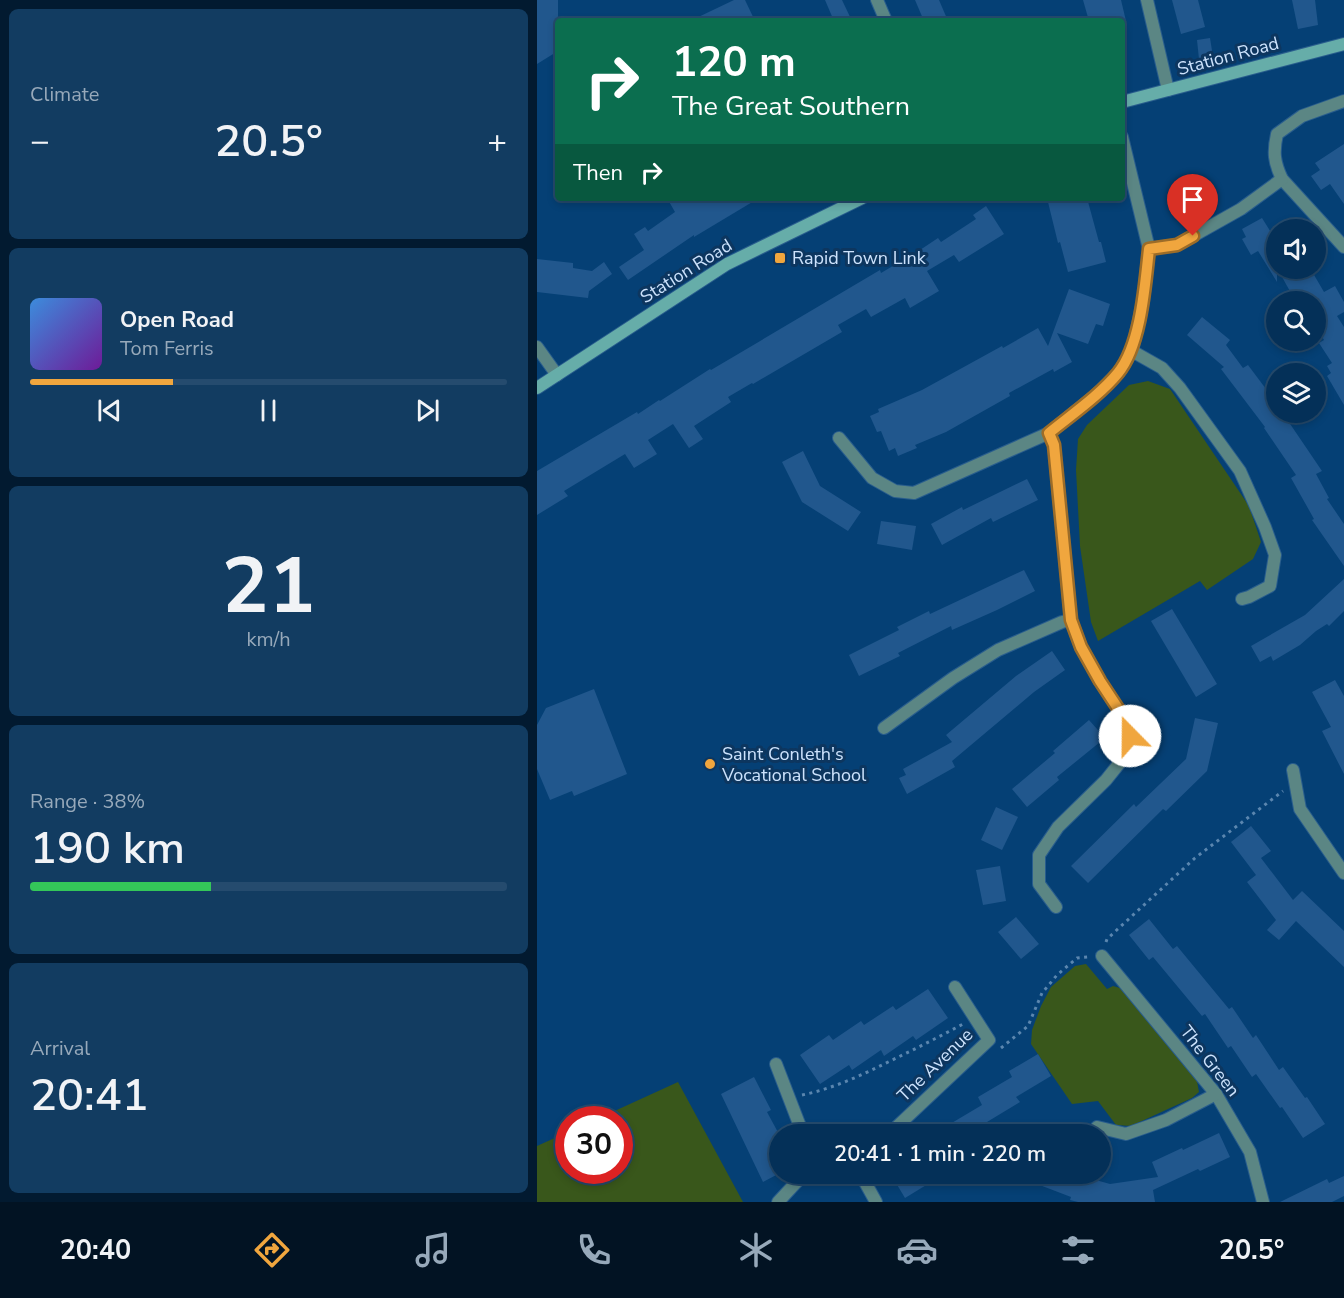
<!DOCTYPE html>
<html lang="en">
<head>
<meta charset="utf-8">
<style>
  :root { --surface:#043058; --page:#123c61; --text:#f1f3f6; --muted:#97a9ba; --line:#254b6e; --accent:#f0a63e }
  body { margin:0; font-family:"Nunito Sans",sans-serif; background:var(--page); color:var(--text); height:100vh; display:flex; flex-direction:column; font-size:22px; white-space:nowrap }
  * { box-sizing:border-box; margin:0 }
  p { font-size:20px; color:var(--muted) }
  .icon { flex:none; width:33px; height:33px; fill:none; stroke:currentColor; stroke-width:2; stroke-linecap:round; stroke-linejoin:round }
  .map { position:relative; flex:1; overflow:hidden }
  .details { display:flex; flex-direction:column; gap:9px; padding:9px; background:#021a30; width:537px }
  .details>* { flex:none }
  .guide { position:absolute; left:18px; top:18px; width:570px; height:183px; border-radius:6px; box-shadow:0 3px 9px #0003,0 0 0 2px var(--line); background:#0b6e4f; color:#fff; overflow:hidden }
  .controls { position:absolute; left:729px; top:219px; display:grid; gap:12px }
  .controls a { display:grid; place-items:center; width:60px; height:60px; border-radius:50%; background:var(--surface); box-shadow:0 3px 9px #0003,0 0 0 2px var(--line); font-size:30px }
  .speed { position:absolute; left:18px; top:1106px; display:flex; gap:12px; font-size:30px; font-weight:700; text-align:center }
  .speed>* { display:grid; place-content:center; width:78px; height:78px; border-radius:50%; background:var(--surface); box-shadow:0 3px 9px #0003,0 0 0 2px var(--line); line-height:1 }
  .speed .limit { border:9px solid #d22; background:#fff; color:#111 }
  .pin { position:absolute; display:grid; place-items:center; width:51px; height:51px; color:#fff; margin:-62px -26px; border-radius:50% 50% 50% 0; rotate:-45deg; box-shadow:0 0 6px #0007 }
  .pin .icon { rotate:45deg }
  .me { position:absolute; width:66px; margin:-33px; rotate:338deg; stroke-linejoin:round; filter:drop-shadow(0 0 4px #0008) }
  .turn { display:flex; align-items:center; gap:21px; height:126px; padding:0 18px; font-size:27px }
  .turn .icon { width:78px; height:78px; stroke-width:2.5 }
  .turn b { display:block; font-size:42px; line-height:51px }
  .then { display:flex; align-items:center; height:57px; padding:0 18px; background:#0003; gap:12px; font-size:22px }
  .big { font-size:45px; font-weight:600; line-height:1.1 }
  .details .widget { flex:1; display:flex; flex-direction:column; justify-content:center; gap:9px; min-width:0; padding:0 21px; border-radius:9px; background:var(--page) }
  .details .dial { align-items:center; gap:0 }
  .dial b { font-size:78px; line-height:1 }
  .song { display:flex; align-items:center; gap:18px }
  .cover { width:72px; height:72px; border-radius:9px; background:linear-gradient(135deg,hsl(210 70% 55%),hsl(280 70% 35%)) }
  .played { height:6px; border-radius:3px; background:linear-gradient(90deg,var(--accent) 30%,var(--line) 30%) }
  .keys { display:flex; justify-content:space-around; direction:ltr }
  .heat { display:flex; justify-content:space-between; align-items:center; font-size:33px; direction:ltr }
  .charge { height:9px; border-radius:4px; background:linear-gradient(90deg,#34c759 38%,var(--line) 0) }
  .trip { position:absolute; left:232px; top:1124px; width:342px; height:60px; border-radius:30px; background:var(--surface); box-shadow:0 3px 9px #0003,0 0 0 2px var(--line); font-weight:600; line-height:60px; text-align:center }
  .menu { display:flex; height:96px; justify-content:space-around; align-items:center; background:#021323; color:var(--muted) }
  .menu .icon { width:42px; height:42px }
  .menu .current { color:var(--accent) }
  .menu b { font-size:27px; color:var(--text) }
  main { display:flex; flex:1; min-height:0 }
  .map>svg:first-child { display:block }
</style>
</head>
<body>
<main>
<section class="details">
<div class="widget"><p>Climate</p>
<div class="heat"><a>−</a><b class="big">20.5°</b><a>+</a></div>
</div>
<div class="widget">
<div class="song"><i class="cover"></i><div><b>Open Road</b><p>Tom Ferris</p></div></div>
<div class="played"></div>
<div class="keys"><svg class="icon" aria-label="previous" viewBox="0 0 24 24"><path d="M18 5L8 12l10 7zM5 5v14"/></svg><svg class="icon" aria-label="pause" viewBox="0 0 24 24"><path d="M8 5v14M16 5v14"/></svg><svg class="icon" aria-label="next" viewBox="0 0 24 24"><path d="M6 5l10 7-10 7zM19 5v14"/></svg></div>
</div>
<div class="widget dial"><b>21</b><p>km/h</p></div>
<div class="widget"><p>Range · 38%</p><b class="big">190 km</b><div class="charge"></div></div>
<div class="widget"><p>Arrival</p><b class="big">20:41</b></div>
</section>
<div class="map">
<svg width="807" height="1202" viewBox="0 0 807 1202">
  <rect width="100%" height="100%" fill="#054075"/>
  <g fill="#39571b">
    <polygon points="611,381 633,389 712,506 724,542 716,559 670,590 663,581 561,641 554,622 543,546 539,470 541,439 550,425 592,385"/>
    <polygon points="549,964 570,989 576,986 583,988 660,1081 662,1092 655,1098 594,1126 579,1125 561,1101 535,1104 494,1044 495,1030 504,1006 514,987 538,966"/>
    <polygon points="141,1082 206,1202 0,1202 0,1146 31,1132 32,1170 82,1170 82,1119 60,1119"/>
  </g>
  <g fill="#21578d">
    <polygon points="0,0 21,0 21,51 0,64"/>
    <polygon points="197,0 208,0 218,21 153,21"/>
    <polygon points="288,0 305,0 315,21 297,21"/>
    <polygon points="378,0 402,0 411,21 387,21"/>
    <polygon points="546,0 584,0 589,21 552,21"/>
    <polygon points="635,0 661,0 668,27 644,34"/>
    <polygon points="755,0 778,0 781,25 761,29"/>
    <polygon points="673,38 676,57 662,59 660,40"/>
    <polygon points="807,144 807,204 793,184 784,190 774,176 783,170 778,163"/>
    <polygon points="130,198 222,198 157,237 157,235 91,280 82,267 107,250 97,234 108,227 111,231 138,212"/>
    <polygon points="510,198 550,198 562,242 564,242 569,262 531,272 523,242 521,243"/>
    <polygon points="449,206 467,234 422,262 417,255 390,271 402,291 373,308 368,298 334,317 329,309 301,325 305,332 216,384 215,383 191,397 194,402 157,426 166,439 152,448 136,424 111,440 120,454 97,468 88,454 27,491 31,496 0,515 0,471 100,412 101,414 122,400 123,401 173,369 174,370 343,270 344,273 386,248 401,238 404,242 439,219 436,215"/>
    <polygon points="725,218 740,242 740,282 721,251 714,255 705,239 709,237 705,229"/>
    <polygon points="0,259 36,263 36,268 55,271 67,262 75,274 52,291 51,298 0,292"/>
    <polygon points="740,268 773,268 787,292 798,286 807,302 807,312 800,316 807,327 807,405 790,376 794,373 790,366 795,363 782,343 787,340 783,333 790,329 778,310 778,302 759,302"/>
    <polygon points="532,289 573,304 566,326 559,324 551,344 520,333 535,362 517,372 516,369 472,393 473,396 409,432 378,445 380,448 361,456 358,448 352,451 344,431 340,432 333,416 342,412 341,409 385,390 465,346 466,348 501,328 511,346"/>
    <polygon points="665,317 693,340 689,345 706,368 711,365 732,393 740,405 740,412 745,412 785,471 779,474 792,498 790,499 807,524 807,566 775,520 777,519 754,478 759,475 727,428 728,427 684,369 687,367 650,335"/>
    <polygon points="266,451 283,486 324,512 311,531 265,502 245,462"/>
    <polygon points="490,479 501,500 456,522 454,518 405,545 394,524 425,507 426,510"/>
    <polygon points="344,521 379,526 375,550 340,544"/>
    <polygon points="487,570 498,591 460,610 415,630 414,626 361,653 363,656 322,676 312,655 362,630 360,627 392,611 393,614"/>
    <polygon points="807,579 807,611 792,626 790,624 779,631 763,645 736,661 734,656 723,662 714,646 768,615"/>
    <polygon points="635,609 680,684 659,697 614,621"/>
    <polygon points="515,651 528,670 497,692 415,761 418,767 370,794 362,778 369,775 366,769 415,742 409,735 479,676"/>
    <polygon points="798,680 807,696 807,774 785,731 794,727 775,692"/>
    <polygon points="57,689 90,774 37,796 35,791 13,800 0,769 0,725 9,708"/>
    <polygon points="658,718 681,723 670,771 629,811 626,809 551,883 534,866 597,804 599,807 649,759"/>
    <polygon points="552,720 568,738 520,777 522,780 490,807 475,789 518,753 516,751"/>
    <polygon points="459,807 481,817 465,850 444,840"/>
    <polygon points="714,826 734,851 724,858 756,900 765,891 807,931 807,967 759,921 742,940 730,930 739,920 710,882 719,875 694,842"/>
    <polygon points="463,866 469,901 446,905 439,870"/>
    <polygon points="479,917 502,944 484,959 461,932"/>
    <polygon points="612,919 636,949 640,946 692,1009 695,1007 716,1038 719,1035 742,1070 746,1067 768,1098 770,1097 788,1124 766,1138 745,1107 743,1108 719,1074 715,1077 694,1046 691,1048 668,1014 665,1016 616,957 612,960 592,935"/>
    <polygon points="391,989 411,1018 379,1040 376,1036 347,1056 344,1050 315,1070 312,1065 283,1084 263,1055 292,1035 296,1040 324,1021 327,1025 356,1006 359,1010"/>
    <polygon points="501,1054 514,1076 479,1097 483,1102 450,1122 457,1134 419,1134 413,1124 445,1105 441,1097 475,1077 472,1071"/>
    <polygon points="217,1077 234,1110 230,1112 243,1136 243,1173 226,1182 184,1094"/>
    <polygon points="682,1133 693,1157 663,1171 661,1169 616,1190 618,1202 541,1202 533,1200 534,1197 474,1174 534,1173 573,1184 621,1177 615,1162 645,1148 646,1150"/>
    <polygon points="353,1173 409,1173 368,1198"/>
    <polygon points="807,1176 807,1196 795,1202 743,1202 790,1179 792,1183"/>
  </g>
  <g fill="none" stroke-linecap="round" stroke-linejoin="round">
    <g stroke="#295d8d" stroke-width="14">
      <g id="street">
        <polyline points="340,0 349,21"/>
        <polyline points="610,0 631,90"/>
        <path d="M807,101L765,116L740,134C736,152 737,162 745,179L807,247"/>
        <polyline points="612,249 640,245 704,209 745,179"/>
        <polyline points="0,347 20,375"/>
        <polyline points="595,351 625,368 643,388 703,471 728,527 738,555 733,586 712,597 705,599"/>
        <polyline points="512,433 517,445 534,620 544,647 563,681 586,716 593,736 589,755 569,780 521,827 502,855 502,884 519,907"/>
        <polyline points="302,438 335,478 358,491 377,493 512,433 559,395 582,372 595,351 606,302 612,249 585,137"/>
        <polyline points="347,728 416,678 461,650 525,622 534,620"/>
        <polyline points="756,770 763,809 807,873"/>
        <polyline points="565,956 679,1094 713,1152 726,1202"/>
        <polyline points="239,1064 266,1134"/>
        <polyline points="560,1127 589,1134 629,1120 679,1094"/>
        <polyline points="352,1134 452,1040 418,987"/>
        <polyline points="323,1173 339,1202"/>
        <polyline points="241,1202 268,1173"/>
      </g>
    </g>
    <g stroke="#295d8d" stroke-width="14">
      <g id="secondary">
        <polyline points="585,102 807,44"/>
        <polyline points="0,388 190,264 325,198"/>
      </g>
    </g>
    <g stroke="#5b86af" stroke-width="3" stroke-dasharray="3 4.5" stroke-linecap="butt">
      <polyline points="569,942 570,939 658,858 746,791"/>
      <polyline points="464,1048 491,1026 505,993 520,975 540,958 551,957"/>
      <path d="M265,1095C294,1089 321,1077 347,1064C374,1051 400,1038 426,1024"/>
    </g>
    <use href="#street" stroke="#5b8684" stroke-width="12"/>
    <use href="#secondary" stroke="#66ada9" stroke-width="12"/>
  </g>
  <g fill="none" stroke-linecap="round" stroke-linejoin="round">
    <g stroke="#9c6c28" stroke-width="15">
      <path id="route" d="M593,736L586,716L563,681L544,647L534,620L517,445L512,433C534,415 563,395 581,373C604,345 608,285 612,249L640,245L656,236"/>
    </g>
    <use href="#route" stroke="#f0a63e" stroke-width="10"/>
  </g>
  <g fill="#f0a63e" stroke="#0d365f" stroke-width="2">
    <rect x="237" y="252" width="12" height="12" rx="3"/>
    <circle cx="173" cy="764" r="6"/>
  </g>
  <g text-anchor="middle" dominant-baseline="central" stroke-width="6" stroke-linejoin="round" paint-order="stroke">
    <g font-size="18" fill="#cde3fd" stroke="#0d365f">
      <text transform="translate(691 56) rotate(-15)">Station Road</text>
      <text transform="translate(149 271) rotate(-32)">Station Road</text>
      <text transform="translate(673 1061) rotate(52)">The Green</text>
      <text transform="translate(398 1065) rotate(-44)">The Avenue</text>
    </g>
    <g font-size="18" fill="#cde3fd" stroke="#0d365f" text-anchor="start">
      <text x="255" y="258">Rapid Town Link</text>
      <text x="185" y="754">Saint Conleth's<tspan x="185" dy="21">Vocational School</tspan></text>
    </g>
  </g>
</svg>
<div class="controls">
<a><svg class="icon" aria-label="sound" viewBox="0 0 24 24"><path d="M4 9h4l5-4v14l-5-4H4zM17 9q2 3 0 6"/></svg></a>
<a><svg class="icon" aria-label="search" viewBox="0 0 24 24"><circle cx="10" cy="10" r="6"/><path d="M15 15l6 6"/></svg></a>
<a><svg class="icon" aria-label="layers" viewBox="0 0 24 24"><path d="M12 4l9 5-9 5-9-5zM3 14l9 5 9-5"/></svg></a>
</div>
<div class="speed"><div class="limit">30</div></div>
<div class="pin" style="left:656px;top:236px;background:#d93025"><svg class="icon" aria-label="arrive" viewBox="0 0 24 24"><path d="M6 21V4h12l-3 4 3 4H6"/></svg></div>
<svg class="me" style="left:593px;top:736px" viewBox="-20 -20 40 40"><circle r="19" fill="#fff"/><path d="M0-13L10 11 0 6-10 11z" fill="#f0a63e"/></svg>
<div class="trip">20:41 · 1 min · 220 m</div>
<div class="guide">
<div class="turn"><svg class="icon" aria-label="right" viewBox="0 0 24 24"><path d="M7 20v-9h11M14 6l5 5-5 5"/></svg><div><b>120 m</b>The Great Southern</div></div>
<div class="then">Then<svg class="icon" aria-label="right" viewBox="0 0 24 24"><path d="M7 20v-9h11M14 6l5 5-5 5"/></svg></div>
</div>
</div>
</main>
<nav class="menu">
<b>20:40</b>
<svg class="icon current" aria-label="directions" viewBox="0 0 24 24"><path d="M12 3l9 9-9 9-9-9zM9 14v-3h6M13 9l2 2-2 2"/></svg>
<svg class="icon" aria-label="music" viewBox="0 0 24 24"><path d="M9 18V5l10-2v13"/><circle cx="6" cy="18" r="3"/><circle cx="16" cy="16" r="3"/></svg>
<svg class="icon" aria-label="phone" viewBox="0 0 24 24"><path d="M5 4h4l2 5-3 2q2 4 5 5l2-3 5 2v4C11 20 4 13 5 4z"/></svg>
<svg class="icon" aria-label="climate" viewBox="0 0 24 24"><path d="M12 3v18M4 7l16 10M4 17L20 7"/></svg>
<svg class="icon" aria-label="car" viewBox="0 0 24 24"><path d="M5 17H2v-5l4-1 3-4h7l3 4 3 1v5h-3M9 17h6M6 11h13"/><circle cx="7" cy="17" r="2"/><circle cx="17" cy="17" r="2"/></svg>
<svg class="icon" aria-label="filters" viewBox="0 0 24 24"><path d="M4 7h16M4 17h16"/><circle cx="9" cy="7" r="2"/><circle cx="15" cy="17" r="2"/></svg>
<b>20.5°</b>
</nav>
</body>
</html>
